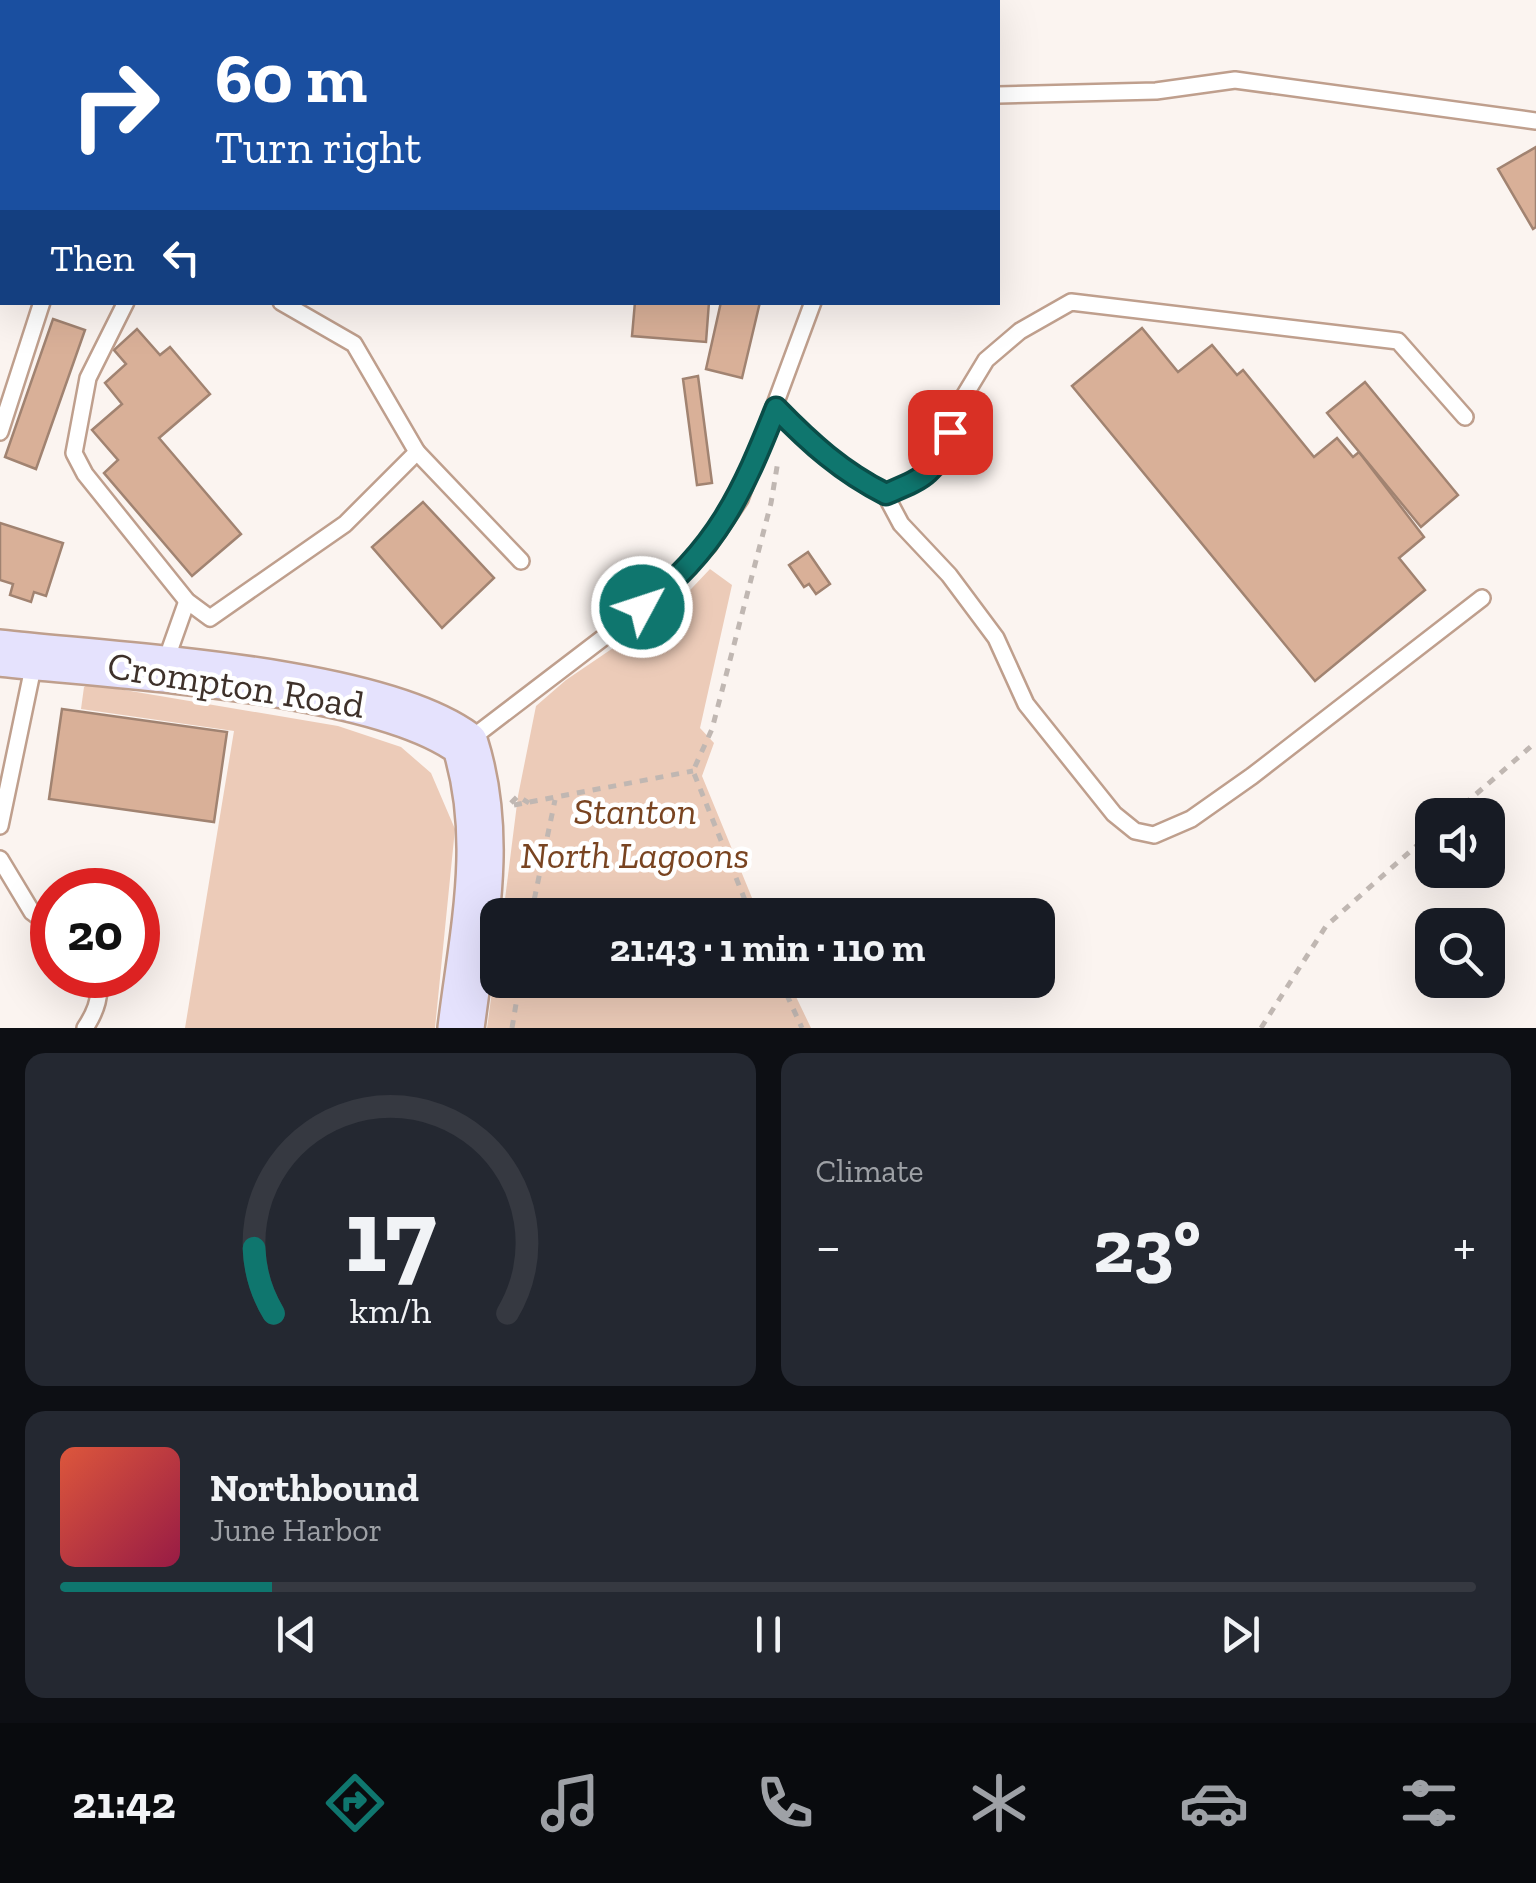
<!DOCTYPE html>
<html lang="en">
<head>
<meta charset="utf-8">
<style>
  :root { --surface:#171b24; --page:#242831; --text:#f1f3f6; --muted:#9ea1a6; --line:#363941; --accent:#0f766e }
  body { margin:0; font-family:"Zilla Slab",serif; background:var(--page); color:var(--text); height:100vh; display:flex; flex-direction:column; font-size:38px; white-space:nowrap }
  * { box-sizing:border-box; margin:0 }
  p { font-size:32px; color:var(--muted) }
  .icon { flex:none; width:55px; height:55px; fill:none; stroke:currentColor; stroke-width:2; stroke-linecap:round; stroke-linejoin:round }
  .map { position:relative; height:1028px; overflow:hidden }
  .details { display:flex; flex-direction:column; gap:25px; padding:25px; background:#0d0f14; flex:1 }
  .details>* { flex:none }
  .top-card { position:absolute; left:0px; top:0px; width:1000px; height:305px; box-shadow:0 10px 40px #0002; background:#1a4fa0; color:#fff; overflow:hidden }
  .tools { position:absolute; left:1415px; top:798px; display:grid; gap:20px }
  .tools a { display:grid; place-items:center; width:90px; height:90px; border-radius:20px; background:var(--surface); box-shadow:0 10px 40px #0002; font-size:50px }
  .speed { position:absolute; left:30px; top:868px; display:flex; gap:20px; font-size:50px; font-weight:700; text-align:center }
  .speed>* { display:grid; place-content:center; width:130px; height:130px; border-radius:50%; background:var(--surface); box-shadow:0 10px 40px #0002; line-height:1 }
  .speed .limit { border:15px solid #d22; background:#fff; color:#111 }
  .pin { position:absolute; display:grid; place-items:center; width:85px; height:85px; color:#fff; margin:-42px; border-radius:20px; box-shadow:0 5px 15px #0006 }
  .me { position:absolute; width:110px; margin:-55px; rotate:50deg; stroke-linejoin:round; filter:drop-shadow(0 0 8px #0008) }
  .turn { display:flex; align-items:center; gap:35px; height:210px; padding:0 50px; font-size:45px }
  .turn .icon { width:130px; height:130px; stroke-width:2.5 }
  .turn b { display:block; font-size:70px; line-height:85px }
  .then { display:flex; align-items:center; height:95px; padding:0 50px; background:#0003; gap:20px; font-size:38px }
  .big { font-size:75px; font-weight:700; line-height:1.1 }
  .details .card { flex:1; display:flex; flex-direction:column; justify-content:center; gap:15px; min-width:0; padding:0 35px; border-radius:20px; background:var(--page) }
  .details .dial { align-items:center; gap:0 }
  .dial svg { height:260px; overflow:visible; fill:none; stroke:var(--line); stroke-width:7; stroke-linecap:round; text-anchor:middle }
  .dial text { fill:var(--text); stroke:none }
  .song { display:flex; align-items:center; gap:30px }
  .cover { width:120px; height:120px; border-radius:15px; background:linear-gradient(135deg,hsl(10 70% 55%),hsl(340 70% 35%)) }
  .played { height:10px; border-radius:5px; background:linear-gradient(90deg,var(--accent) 15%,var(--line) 15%) }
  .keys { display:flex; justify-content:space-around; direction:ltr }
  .heat { display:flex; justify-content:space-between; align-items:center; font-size:55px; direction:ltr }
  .details .tiles { flex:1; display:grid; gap:25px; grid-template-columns:1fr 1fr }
  .card:last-child { grid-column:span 2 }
  .trip { position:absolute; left:480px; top:898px; width:575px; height:100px; border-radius:20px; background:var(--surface); box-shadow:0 10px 40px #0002; font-weight:700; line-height:100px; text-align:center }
  .tabs { display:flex; height:160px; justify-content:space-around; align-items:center; background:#090b0e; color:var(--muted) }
  .tabs .icon { width:70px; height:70px }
  .tabs .on { color:var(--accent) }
  .tabs b { font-size:45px; color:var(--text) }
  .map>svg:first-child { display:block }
</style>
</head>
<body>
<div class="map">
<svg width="1536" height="1028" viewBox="0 0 1536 1028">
  <rect width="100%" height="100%" fill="#fbf4f0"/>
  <g fill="#eccbb8">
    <polygon points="710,569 732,585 700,728 714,743 702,776 759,915 503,915 518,796 536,706 566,680 675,606"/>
    <polygon points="89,684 338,726 401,747 431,773 455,829 435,1028 185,1028 234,731 81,709 84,687"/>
    <polygon points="497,955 498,980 788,980 811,1028 487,1028"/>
  </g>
  <g fill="#d9b098" stroke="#a18371" stroke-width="2.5">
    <polygon points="456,0 658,0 659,2 456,2"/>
    <polygon points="1536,147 1536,227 1533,229 1498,169"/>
    <polygon points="635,302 709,302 706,342 632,336"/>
    <polygon points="721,302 760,302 742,378 706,369"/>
    <polygon points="53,319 85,330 36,469 5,457"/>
    <polygon points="1142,328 1178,372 1212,345 1237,375 1243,370 1314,457 1337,438 1353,457 1359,452 1424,537 1399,558 1425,590 1315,681 1072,386"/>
    <polygon points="137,329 160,355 170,347 210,394 159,438 241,534 192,576 104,473 118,460 92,430 122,404 105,383 126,364 114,350"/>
    <polygon points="698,376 712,483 697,485 683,379"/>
    <polygon points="1365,382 1458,495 1421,527 1327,413"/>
    <polygon points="423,502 494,578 442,628 372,547"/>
    <polygon points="0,523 63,543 46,596 34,592 31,602 10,595 13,584 0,580"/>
    <polygon points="808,552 830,584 816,594 809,584 804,587 789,565"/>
    <polygon points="62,709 227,732 214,822 49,799"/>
  </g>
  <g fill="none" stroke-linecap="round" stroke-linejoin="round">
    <g stroke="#bf9f8d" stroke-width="20">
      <g id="lane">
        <polyline points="279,0 279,2"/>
        <polyline points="857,2 858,0"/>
        <polyline points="944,2 946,0"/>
        <polyline points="998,95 1156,91 1235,80 1536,121"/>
        <polyline points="126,302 88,378 74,453 85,474 187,601 210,618 345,524 417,452 354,344 281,302"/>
        <path d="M776,408C810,443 842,472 885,494L922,479L937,467L963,398L986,360L1020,331L1071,302L1398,341L1465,417"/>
        <polyline points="0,432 42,302"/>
        <polyline points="417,452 521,561"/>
        <polyline points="885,494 901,524 949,575 996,638 1026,704 1114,814 1135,831 1154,835 1191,819 1252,776 1482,598"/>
        <polyline points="165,663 187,601"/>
        <polyline points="468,741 667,589 709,545 740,499 813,302"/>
        <polyline points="0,826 35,658"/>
        <polyline points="0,859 32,912 52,927"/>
        <path d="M85,1028C95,1013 104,992 95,975"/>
      </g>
    </g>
    <g stroke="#bf9f8d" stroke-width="50">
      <path id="secondary" d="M0,653C115,666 376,678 465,744C495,839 473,931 461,1028"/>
    </g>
    <g stroke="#c0b7b2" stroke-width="5" stroke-dasharray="8 8" stroke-linecap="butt">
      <polyline points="511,803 518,796 529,803"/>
      <polyline points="514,805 693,771"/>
      <polyline points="1452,815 1536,742"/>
      <polyline points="531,915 555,800"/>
      <polyline points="751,915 693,771 712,729 771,503 778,461"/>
      <polyline points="780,980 802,1028"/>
      <polyline points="512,1028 520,980"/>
      <polyline points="1261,1028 1326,926 1432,832"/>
    </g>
    <use href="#lane" stroke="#fff" stroke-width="15"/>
    <use href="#secondary" stroke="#e5e2fd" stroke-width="45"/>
  </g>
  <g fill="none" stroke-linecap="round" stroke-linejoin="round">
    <g stroke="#0a4d48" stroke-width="25">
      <path id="route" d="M642,607C716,551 743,492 776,408C810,443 842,472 886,494C926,477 934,475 950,432"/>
    </g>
    <use href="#route" stroke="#0f766e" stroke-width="18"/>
  </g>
  <g text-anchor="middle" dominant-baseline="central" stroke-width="9" stroke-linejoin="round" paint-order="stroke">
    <g font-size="38" fill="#3e312a" stroke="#fff">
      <text transform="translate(236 685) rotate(9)">Crompton Road</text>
    </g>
    <g font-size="38" font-style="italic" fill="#794421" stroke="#fff">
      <text x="635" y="811">Stanton<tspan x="635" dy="44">North Lagoons</tspan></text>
    </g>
  </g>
</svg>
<div class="tools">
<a><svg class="icon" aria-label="sound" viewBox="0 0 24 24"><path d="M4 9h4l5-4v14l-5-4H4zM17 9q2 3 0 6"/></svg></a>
<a><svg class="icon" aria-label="search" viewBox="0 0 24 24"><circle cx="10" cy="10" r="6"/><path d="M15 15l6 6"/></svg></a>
</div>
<div class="speed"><div class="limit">20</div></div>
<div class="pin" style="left:950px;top:432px;background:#d93025"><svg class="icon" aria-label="arrive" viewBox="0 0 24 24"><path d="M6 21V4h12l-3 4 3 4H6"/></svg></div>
<svg class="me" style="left:642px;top:607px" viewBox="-20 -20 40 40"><circle r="17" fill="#0f766e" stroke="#fff" stroke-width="3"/><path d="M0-11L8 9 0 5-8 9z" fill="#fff"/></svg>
<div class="trip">21:43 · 1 min · 110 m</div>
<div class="top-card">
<div class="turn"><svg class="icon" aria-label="right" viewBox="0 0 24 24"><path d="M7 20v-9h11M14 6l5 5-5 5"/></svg><div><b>60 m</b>Turn right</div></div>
<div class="then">Then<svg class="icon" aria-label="left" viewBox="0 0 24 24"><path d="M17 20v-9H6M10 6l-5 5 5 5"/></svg></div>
</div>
</div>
<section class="details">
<div class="tiles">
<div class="card dial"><svg viewBox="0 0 100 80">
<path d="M14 69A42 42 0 1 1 86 69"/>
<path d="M14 69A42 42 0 0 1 8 49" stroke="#0f766e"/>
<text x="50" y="56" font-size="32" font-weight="700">17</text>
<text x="50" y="72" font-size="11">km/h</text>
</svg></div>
<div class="card"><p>Climate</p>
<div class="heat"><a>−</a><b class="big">23°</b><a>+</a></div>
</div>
<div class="card">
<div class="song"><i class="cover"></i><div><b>Northbound</b><p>June Harbor</p></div></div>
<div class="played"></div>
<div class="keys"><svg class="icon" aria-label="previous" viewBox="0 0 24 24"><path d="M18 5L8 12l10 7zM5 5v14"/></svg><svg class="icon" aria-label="pause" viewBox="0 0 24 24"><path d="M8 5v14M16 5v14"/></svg><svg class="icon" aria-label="next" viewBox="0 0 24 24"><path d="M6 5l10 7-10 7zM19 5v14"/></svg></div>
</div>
</div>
</section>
<nav class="tabs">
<b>21:42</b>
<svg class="icon on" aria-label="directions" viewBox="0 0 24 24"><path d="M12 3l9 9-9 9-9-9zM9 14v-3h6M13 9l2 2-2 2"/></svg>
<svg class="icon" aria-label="music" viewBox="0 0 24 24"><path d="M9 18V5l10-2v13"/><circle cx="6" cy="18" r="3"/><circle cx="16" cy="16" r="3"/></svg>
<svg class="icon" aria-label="phone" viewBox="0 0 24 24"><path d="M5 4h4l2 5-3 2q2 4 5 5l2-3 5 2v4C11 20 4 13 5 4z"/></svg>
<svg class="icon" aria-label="climate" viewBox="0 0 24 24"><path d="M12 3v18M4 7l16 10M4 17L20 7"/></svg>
<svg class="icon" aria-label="car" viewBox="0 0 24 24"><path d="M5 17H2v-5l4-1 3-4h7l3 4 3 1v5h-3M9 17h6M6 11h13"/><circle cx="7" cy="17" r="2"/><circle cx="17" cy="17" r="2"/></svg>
<svg class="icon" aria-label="filters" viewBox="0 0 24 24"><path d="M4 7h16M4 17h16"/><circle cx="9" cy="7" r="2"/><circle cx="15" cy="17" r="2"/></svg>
</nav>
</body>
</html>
